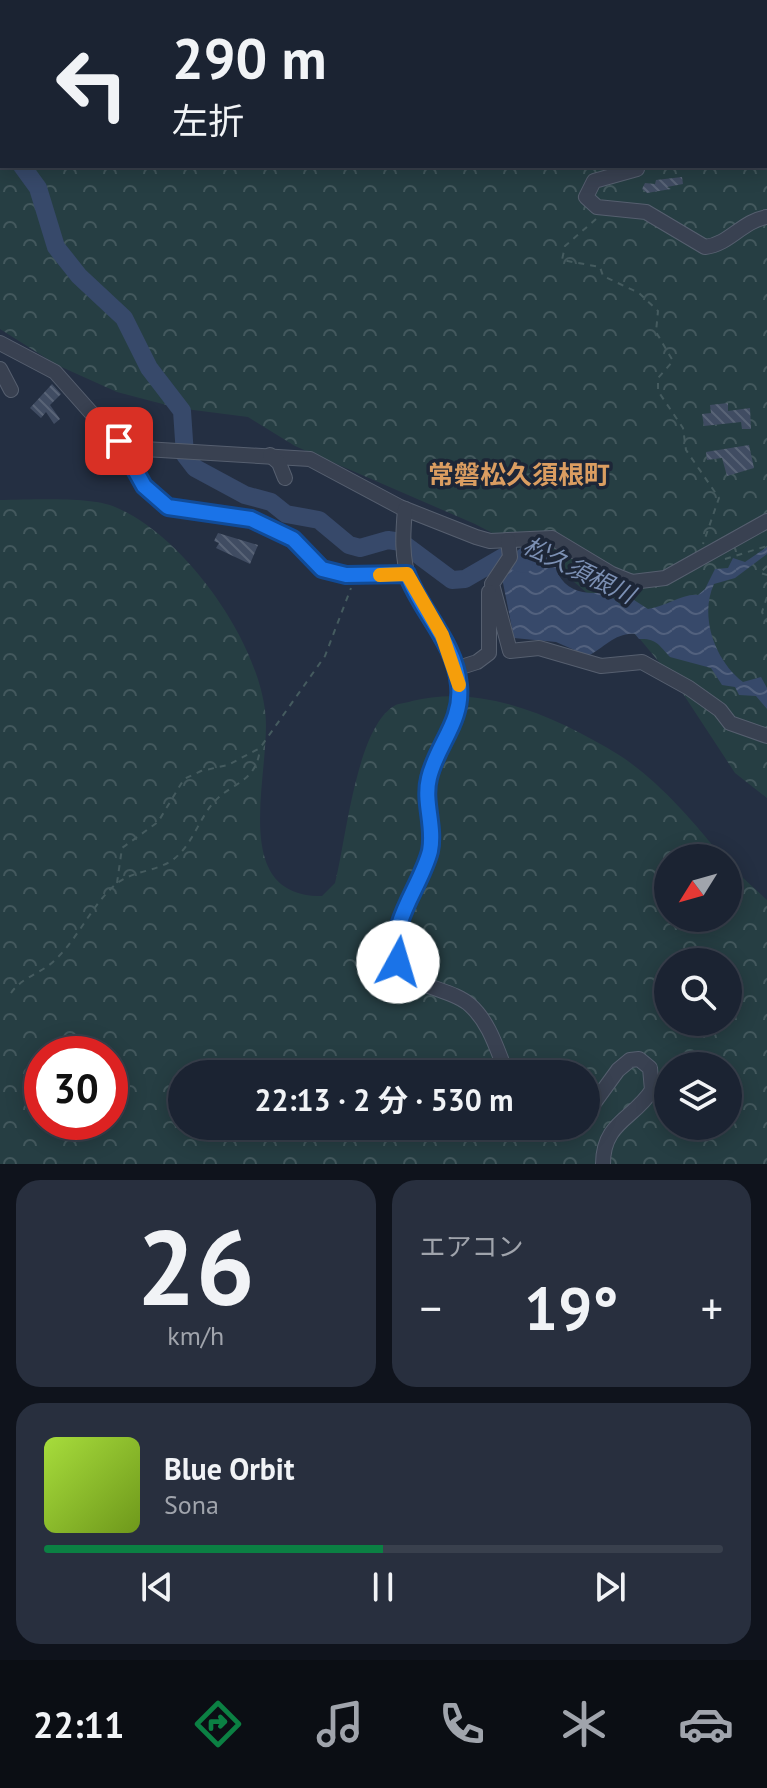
<!DOCTYPE html>
<html lang="ja">
<head>
<meta charset="utf-8">
<style>
  :root { --surface:#1b2332; --page:#282f3e; --text:#f1f3f6; --muted:#a0a4ac; --line:#39404d; --accent:#0b8043 }
  body { margin:0; font-family:"PT Sans","Noto Sans JP",sans-serif; background:var(--page); color:var(--text); height:100vh; display:flex; flex-direction:column; font-size:30px; white-space:nowrap }
  * { box-sizing:border-box; margin:0 }
  p { font-size:26px; color:var(--muted) }
  .icon { flex:none; width:44px; height:44px; fill:none; stroke:currentColor; stroke-width:2; stroke-linecap:round; stroke-linejoin:round }
  .map { position:relative; height:1164px; overflow:hidden }
  .details { display:flex; flex-direction:column; gap:16px; padding:16px; background:#0f131c; flex:1 }
  .details>* { flex:none }
  .banner { position:absolute; left:0px; top:0px; width:768px; height:168px; box-shadow:0 4px 20px #0003,0 0 0 2px var(--line); background:#1b2332; color:var(--text); overflow:hidden }
  .needle { width:52px; rotate:233deg }
  .buttons { position:absolute; left:654px; top:844px; display:grid; gap:16px }
  .buttons a { display:grid; place-items:center; width:88px; height:88px; border-radius:50%; background:var(--surface); box-shadow:0 4px 20px #0003,0 0 0 2px var(--line); font-size:40px }
  .speed { position:absolute; left:24px; top:1036px; display:flex; gap:16px; font-size:40px; font-weight:700; text-align:center }
  .speed>* { display:grid; place-content:center; width:104px; height:104px; border-radius:50%; background:var(--surface); box-shadow:0 4px 20px #0003,0 0 0 2px var(--line); line-height:1 }
  .speed .limit { border:12px solid #d22; background:#fff; color:#111 }
  .pin { position:absolute; display:grid; place-items:center; width:68px; height:68px; color:#fff; margin:-34px; border-radius:16px; box-shadow:0 4px 12px #0006 }
  .me { position:absolute; width:88px; margin:-44px; rotate:6deg; stroke-linejoin:round; filter:drop-shadow(0 0 6px #0008) }
  .turn { display:flex; align-items:center; gap:28px; height:168px; padding:0 40px; font-size:36px }
  .turn .icon { width:104px; height:104px; stroke-width:2.5 }
  .turn b { display:block; font-size:56px; line-height:68px }
  .big { font-size:60px; font-weight:700; line-height:1.1 }
  .details .card { flex:1; display:flex; flex-direction:column; justify-content:center; gap:12px; min-width:0; padding:0 28px; border-radius:24px; background:var(--page) }
  .details .dial { align-items:center; gap:0 }
  .dial b { font-size:104px; line-height:1 }
  .song { display:flex; align-items:center; gap:24px }
  .cover { width:96px; height:96px; border-radius:12px; background:linear-gradient(135deg,hsl(80 70% 55%),hsl(80 70% 35%)) }
  .played { height:8px; border-radius:4px; background:linear-gradient(90deg,var(--accent) 50%,var(--line) 50%) }
  .keys { display:flex; justify-content:space-around; direction:ltr }
  .heat { display:flex; justify-content:space-between; align-items:center; font-size:44px; direction:ltr }
  .details .tiles { flex:1; display:grid; gap:16px; grid-template-columns:1fr 1fr }
  .card:last-child { grid-column:span 2 }
  .trip { position:absolute; left:168px; top:1060px; width:432px; height:80px; border-radius:40px; background:var(--surface); box-shadow:0 4px 20px #0003,0 0 0 2px var(--line); font-weight:700; line-height:80px; text-align:center }
  .tab-bar { display:flex; height:128px; justify-content:space-around; align-items:center; background:#0b0e14; color:var(--muted) }
  .tab-bar .icon { width:56px; height:56px }
  .tab-bar .selected { color:var(--accent) }
  .tab-bar b { font-size:36px; color:var(--text) }
  .map>svg:first-child { display:block }
</style>
</head>
<body>
<div class="map">
<svg width="767" height="1164" viewBox="0 0 767 1164">
  <defs>
    <pattern id="forest-crowns" width="20" height="18" patternUnits="userSpaceOnUse" patternTransform="scale(2)"><rect width="20" height="18" fill="#263e43"/><path d="M2 6a3 3 0 1 1 6 0M12 15a3 3 0 1 1 6 0" fill="none" stroke="#43585d"/></pattern>
    <pattern id="water-waves" width="16" height="10" patternUnits="userSpaceOnUse" patternTransform="scale(2)"><rect width="16" height="10" fill="#37496a"/><path d="M0 5q4-4 8 0t8 0" fill="none" stroke="#52617e"/></pattern>
    <pattern id="building-back-hatch" width="6" height="6" patternUnits="userSpaceOnUse" patternTransform="scale(2)"><rect width="6" height="6" fill="#404c62"/><path d="M-1 5l2 2M0 0l6 6M5-1l2 2" fill="none" stroke="#596477"/></pattern>
  </defs>
  <rect width="100%" height="100%" fill="#242f42"/>
  <g fill="url(#forest-crowns)" fill-rule="evenodd">
    <polygon points="0,0 767,0 767,798 735,773 674,680 639,638 557,567 475,524 295,446 248,417 178,408 117,392 57,365 0,329 0,75 2,166 766,166 766,2"/>
    <path d="M0,500C29,500 90,496 115,507C182,534 256,637 265,710C273,768 225,897 322,896L335,883C346,841 356,729 394,706C398,703 407,703 412,701C483,683 559,718 619,755C658,780 694,822 723,858H668V918H728V864L767,900V1164H0ZM668,962H728V1022H668ZM42,1054H110V1122H42ZM668,1066H728V1126H668ZM182,1074H586V1126H182Z"/>
  </g>
  <path fill="url(#water-waves)" d="M532,540L566,558L558,574C568,592 586,595 606,592L620,604L634,600L648,609C664,607 684,593 698,595L705,589L715,569L728,568L733,558L745,562L767,547V554L735,578L714,584C699,616 715,661 743,682L761,677L767,688V709L756,696L739,695L735,687L722,685L711,668L670,657C659,645 656,638 639,639L635,634C616,632 604,648 588,656L556,642L514,638L501,573L518,550Z"/>
  <g fill="none" stroke-linecap="round" stroke-linejoin="round">
    <g stroke="#37496a" stroke-width="18">
      <polyline points="0,147 2,148"/>
      <polyline points="22,166 38,188 56,247 79,276 124,318 149,368 182,411 185,455 195,468 245,495 271,502 286,514 319,520 349,545 360,548 388,540 401,542 452,580 465,579 503,557 524,564"/>
    </g>
  </g>
  <g fill="url(#building-back-hatch)">
    <polygon points="682,177 683,184 667,187 671,189 647,193 642,189 645,183 655,184 656,180"/>
    <polygon points="52,384 61,394 50,405 60,419 54,424 46,412 41,418 30,408"/>
    <polygon points="728,403 728,411 750,408 751,429 742,429 741,422 704,426 702,414 711,413 710,405"/>
    <polygon points="749,445 754,468 727,476 722,458 707,460 706,452"/>
    <polygon points="218,533 258,545 250,564 216,548 219,543 214,541"/>
  </g>
  <g fill="none" stroke-linecap="round" stroke-linejoin="round">
    <g stroke="#565f6f" stroke-width="16">
      <g id="minor">
        <path d="M637,169L594,181L586,197L597,207L646,212L705,247C730,244 742,221 767,217"/>
        <polyline points="0,343 55,372 110,434 128,448 310,459 400,507 476,537 490,541 552,538 612,574 632,582 665,578 767,521"/>
        <polyline points="0,369 11,390"/>
        <polyline points="122,443 144,486 168,507 251,519 293,539 322,569 346,575 407,574"/>
        <polyline points="270,455 279,463 285,478"/>
        <path d="M405,509C403,532 401,559 410,581C427,623 462,654 459,703C457,731 436,750 429,776C422,802 436,828 429,854C420,883 389,925 396,957C404,989 449,986 470,1005C490,1023 497,1050 507,1074"/>
        <polyline points="508,540 510,557 492,584 510,651 539,648 601,666 642,662 689,688 720,710 730,723 767,736"/>
        <polyline points="455,669 477,662 489,653 489,592"/>
        <path d="M586,1114L618,1070L630,1060L639,1059L650,1068L652,1090C634,1119 603,1122 603,1164"/>
        <polyline points="556,1126 565,1126"/>
      </g>
    </g>
    <g stroke="#455b5f" stroke-width="2" stroke-dasharray="6 6" stroke-linecap="butt">
      <polyline points="0,29 2,29"/>
      <polyline points="596,219 565,246 562,260 600,267 603,276 639,293 658,311 656,332 673,361 658,378 658,391 683,428 686,450 719,498 703,544"/>
      <polyline points="725,559 767,546"/>
      <polyline points="767,566 760,573 767,575"/>
      <polyline points="767,597 762,612 767,622"/>
      <polyline points="117,883 122,848 158,822 184,779 201,771 228,765 260,748 325,656 351,588"/>
      <path d="M11,993C22,977 40,974 54,961C78,939 91,906 115,885C131,871 154,872 171,861C192,847 198,820 214,802C232,782 256,783 260,749"/>
    </g>
    <use href="#minor" stroke="#394151" stroke-width="14"/>
  </g>
  <g fill="none" stroke-linecap="round" stroke-linejoin="round">
    <g stroke="#114b97" stroke-width="20">
      <path id="route" d="M119,441L144,486L168,507L251,519L293,539L322,569L346,575L407,574C421,612 455,642 459,685C463,722 437,744 429,778C423,802 435,826 430,851C421,887 387,923 398,962"/>
    </g>
    <use href="#route" stroke="#1a73e8" stroke-width="14"/>
    <polyline stroke="#f59e0b" stroke-width="14" points="380,575 407,574 442,635 459,685"/>
  </g>
  <g text-anchor="middle" dominant-baseline="central" stroke-width="7" stroke-linejoin="round" paint-order="stroke">
    <g font-size="24" font-style="italic" fill="#7c90b4" stroke="#1d2637">
      <text transform="translate(579 570) rotate(26)">松久須根川</text>
    </g>
    <g font-size="26" font-weight="bold" fill="#db9d61" stroke="#1d2637">
      <text x="519" y="474">常磐松久須根町</text>
    </g>
  </g>
</svg>
<div class="buttons">
<a><svg class="needle" viewBox="-14 -14 28 28"><path d="M0-13l5 13h-10z" fill="#e53935"/><path d="M0 13l5-13h-10z" fill="#a0a4ac"/></svg></a>
<a><svg class="icon" aria-label="search" viewBox="0 0 24 24"><circle cx="10" cy="10" r="6"/><path d="M15 15l6 6"/></svg></a>
<a><svg class="icon" aria-label="layers" viewBox="0 0 24 24"><path d="M12 4l9 5-9 5-9-5zM3 14l9 5 9-5"/></svg></a>
</div>
<div class="speed"><div class="limit">30</div></div>
<div class="pin" style="left:119px;top:441px;background:#d93025"><svg class="icon" aria-label="arrive" viewBox="0 0 24 24"><path d="M6 21V4h12l-3 4 3 4H6"/></svg></div>
<svg class="me" style="left:398px;top:962px" viewBox="-20 -20 40 40"><circle r="19" fill="#fff"/><path d="M0-13L10 11 0 6-10 11z" fill="#1a73e8"/></svg>
<div class="trip">22:13 · 2 分 · 530 m</div>
<div class="banner">
<div class="turn"><svg class="icon" aria-label="left" viewBox="0 0 24 24"><path d="M17 20v-9H6M10 6l-5 5 5 5"/></svg><div><b>290 m</b>左折</div></div>
</div>
</div>
<section class="details">
<div class="tiles">
<div class="card dial"><b>26</b><p>km/h</p></div>
<div class="card"><p>エアコン</p>
<div class="heat"><a>−</a><b class="big">19°</b><a>+</a></div>
</div>
<div class="card">
<div class="song"><i class="cover"></i><div><b>Blue Orbit</b><p>Sona</p></div></div>
<div class="played"></div>
<div class="keys"><svg class="icon" aria-label="previous" viewBox="0 0 24 24"><path d="M18 5L8 12l10 7zM5 5v14"/></svg><svg class="icon" aria-label="pause" viewBox="0 0 24 24"><path d="M8 5v14M16 5v14"/></svg><svg class="icon" aria-label="next" viewBox="0 0 24 24"><path d="M6 5l10 7-10 7zM19 5v14"/></svg></div>
</div>
</div>
</section>
<nav class="tab-bar">
<b>22:11</b>
<svg class="icon selected" aria-label="directions" viewBox="0 0 24 24"><path d="M12 3l9 9-9 9-9-9zM9 14v-3h6M13 9l2 2-2 2"/></svg>
<svg class="icon" aria-label="music" viewBox="0 0 24 24"><path d="M9 18V5l10-2v13"/><circle cx="6" cy="18" r="3"/><circle cx="16" cy="16" r="3"/></svg>
<svg class="icon" aria-label="phone" viewBox="0 0 24 24"><path d="M5 4h4l2 5-3 2q2 4 5 5l2-3 5 2v4C11 20 4 13 5 4z"/></svg>
<svg class="icon" aria-label="climate" viewBox="0 0 24 24"><path d="M12 3v18M4 7l16 10M4 17L20 7"/></svg>
<svg class="icon" aria-label="car" viewBox="0 0 24 24"><path d="M5 17H2v-5l4-1 3-4h7l3 4 3 1v5h-3M9 17h6M6 11h13"/><circle cx="7" cy="17" r="2"/><circle cx="17" cy="17" r="2"/></svg>
</nav>
</body>
</html>
